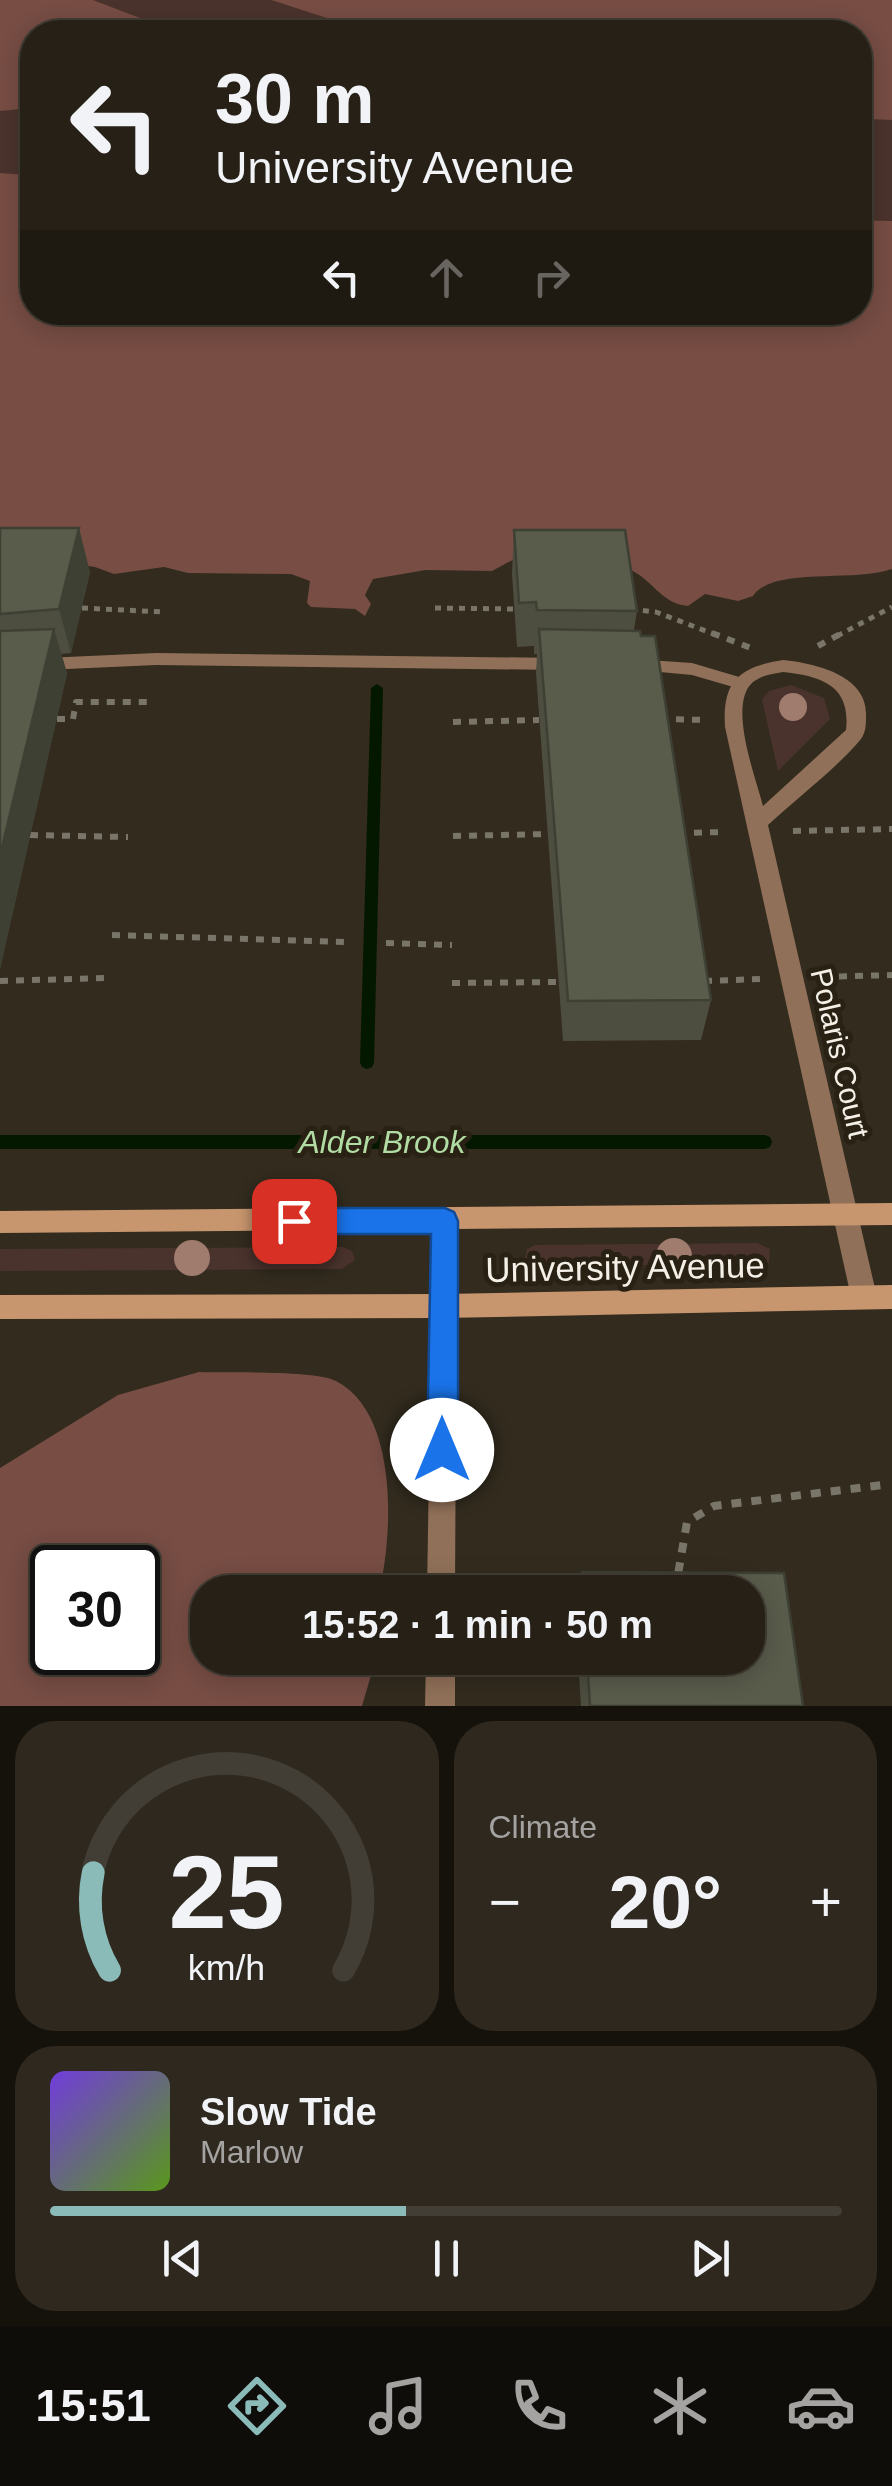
<!DOCTYPE html>
<html lang="en">
<head>
<meta charset="utf-8">
<style>
  :root { --surface:#262016; --page:#2e281f; --text:#f1f3f6; --muted:#a4a3a1; --line:#423e35; --accent:#8bbbb9 }
  body { margin:0; font-family:Arial,sans-serif; background:var(--page); color:var(--text); height:100vh; display:flex; flex-direction:column; font-size:38px; white-space:nowrap }
  * { box-sizing:border-box; margin:0 }
  p { font-size:32px; color:var(--muted) }
  .icon { flex:none; width:55px; height:55px; fill:none; stroke:currentColor; stroke-width:2; stroke-linecap:round; stroke-linejoin:round }
  .map { position:relative; height:1706px; overflow:hidden }
  .sheet { display:flex; flex-direction:column; gap:15px; padding:15px; background:#15120c; flex:1 }
  .sheet>* { flex:none }
  .top-card { position:absolute; left:20px; top:20px; width:852px; height:305px; border-radius:40px; box-shadow:0 5px 25px #0003,0 0 0 2px var(--line); background:#262016; color:var(--text); overflow:hidden }
  .speed { position:absolute; left:30px; top:1545px; display:flex; gap:20px; font-size:50px; font-weight:700; text-align:center }
  .speed>* { display:grid; place-content:center; width:130px; height:130px; border-radius:50%; background:var(--surface); box-shadow:0 5px 25px #0003,0 0 0 2px var(--line); line-height:1 }
  .speed .limit { border:5px solid #111; border-radius:15px; background:#fff; color:#111 }
  .pin { position:absolute; display:grid; place-items:center; width:85px; height:85px; color:#fff; margin:-42px; border-radius:20px; box-shadow:0 5px 15px #0006 }
  .me { position:absolute; width:110px; margin:-55px; rotate:0deg; stroke-linejoin:round; filter:drop-shadow(0 0 8px #0008) }
  .turn { display:flex; align-items:center; gap:35px; height:210px; padding:0 30px; font-size:45px }
  .turn .icon { width:130px; height:130px; stroke-width:2.5 }
  .turn b { display:block; font-size:70px; line-height:85px }
  .lanes { display:flex; align-items:center; height:95px; padding:0 30px; background:#0003; justify-content:center; gap:50px; direction:ltr }
  .lanes .off { opacity:.35 }
  .big { font-size:75px; font-weight:700; line-height:1.1 }
  .sheet .tile { flex:1; display:flex; flex-direction:column; justify-content:center; gap:15px; min-width:0; padding:0 35px; border-radius:40px; background:var(--page) }
  .sheet .dial { align-items:center; gap:0 }
  .dial svg { height:260px; overflow:visible; fill:none; stroke:var(--line); stroke-width:7; stroke-linecap:round; text-anchor:middle }
  .dial text { fill:var(--text); stroke:none }
  .song { display:flex; align-items:center; gap:30px }
  .cover { width:120px; height:120px; border-radius:15px; background:linear-gradient(135deg,hsl(260 70% 55%),hsl(90 70% 35%)) }
  .played { height:10px; border-radius:5px; background:linear-gradient(90deg,var(--accent) 45%,var(--line) 45%) }
  .keys { display:flex; justify-content:space-around; direction:ltr }
  .heat { display:flex; justify-content:space-between; align-items:center; font-size:55px; direction:ltr }
  .sheet .tiles { flex:1; display:grid; gap:15px; grid-template-columns:1fr 1fr }
  .tile:last-child { grid-column:span 2 }
  .trip { position:absolute; left:190px; top:1575px; width:575px; height:100px; border-radius:40px; background:var(--surface); box-shadow:0 5px 25px #0003,0 0 0 2px var(--line); font-weight:700; line-height:100px; text-align:center }
  .menu { display:flex; height:160px; justify-content:space-around; align-items:center; background:#0f0d09; color:var(--muted) }
  .menu .icon { width:70px; height:70px }
  .menu .current { color:var(--accent) }
  .menu b { font-size:45px; color:var(--text) }
  .map>svg:first-child { display:block }
</style>
</head>
<body>
<div class="map">
<svg width="892" height="1706" viewBox="0 0 892 1706">
  <rect width="100%" height="100%" fill="#322b1e"/>
  <g fill="#4b332d">
    <polygon points="93,0 271,0 348,25 400,24 463,32 177,32"/>
    <polygon points="18,107 32,108 32,175 0,173 0,111"/>
    <polygon points="860,119 892,120 892,221 860,220"/>
    <polygon points="791,685 824,698 830,719 778,771 762,700 769,691"/>
    <polygon points="757,1243 770,1249 769,1263 536,1267 525,1258 527,1249 535,1245"/>
    <polygon points="343,1247 352,1251 355,1260 342,1269 0,1271 0,1249"/>
  </g>
  <g fill="#774d44" fill-rule="evenodd">
    <polygon points="0,0 93,0 177,32 32,32 32,108 0,111"/>
    <polygon points="271,0 892,0 892,120 860,119 860,32 463,32 400,24 348,25"/>
    <path d="M0,173L32,175V312H860V220L892,221V569C853,583 773,566 753,596L738,601L705,594L688,606C660,604 652,577 626,568L520,556L492,571L426,570L373,579L365,595L371,604L365,616L355,609L311,607L307,603L310,581L291,574L188,573L164,567L114,574L95,567L0,553Z"/>
    <path d="M199,1372C227,1373 316,1370 336,1381C399,1413 393,1535 379,1592H208V1658H376L362,1706H0V1468L118,1395ZM52,1568H138V1652H52Z"/>
  </g>
  <g fill="none" stroke-linecap="round" stroke-linejoin="round">
    <g fill="#041800" fill-rule="evenodd">
      <polygon points="377,684 383,688 374,1063 372,1067 367,1069 362,1067 360,1063 371,688"/>
      <polygon points="0,1135 765,1135 770,1137 772,1142 770,1147 765,1149 0,1149"/>
    </g>
    <g stroke="#7a7569" stroke-width="5" stroke-dasharray="6 6" stroke-linecap="butt">
      <polyline points="82,608 163,612"/>
      <polyline points="435,608 515,609"/>
      <polyline points="631,609 656,612 719,636"/>
      <polyline points="837,636 892,607"/>
    </g>
    <g stroke="#7a7569" stroke-width="6" stroke-dasharray="8 8" stroke-linecap="butt">
      <polyline points="712,633 751,648"/>
      <polyline points="818,646 842,633"/>
      <polyline points="57,719 73,719 76,702 149,702"/>
      <polyline points="660,719 708,720"/>
      <polyline points="453,722 539,720"/>
      <polyline points="793,831 892,829"/>
      <polyline points="678,833 726,832"/>
      <polyline points="30,835 128,837"/>
      <polyline points="453,836 548,834"/>
      <polyline points="112,935 348,942"/>
      <polyline points="386,943 452,945"/>
      <polyline points="823,977 892,975"/>
      <polyline points="0,981 105,978"/>
      <polyline points="704,981 761,979"/>
      <polyline points="452,983 559,982"/>
    </g>
    <polyline stroke="#7a7569" stroke-width="8" stroke-dasharray="10 10" stroke-linecap="butt" points="675,1592 687,1522 714,1506 882,1485"/>
    <g fill="#907058" fill-rule="evenodd">
      <polygon points="156,653 560,658 569,664 560,670 156,665 0,672 0,660"/>
      <polygon points="634,659 692,663 746,679 749,683 740,689 692,675 628,669 625,665 628,661"/>
    </g>
    <g fill="#907058" fill-rule="evenodd">
      <path d="M783,660C814,663 868,675 866,716C866,724 866,732 861,739C839,766 795,800 768,825L877,1297L873,1306L864,1309L855,1306L851,1297L725,727C722,680 740,667 783,660ZM783,672C822,676 851,686 846,730L763,806C756,778 727,704 753,682C762,675 772,674 783,672Z"/>
      <polygon points="445,1210 454,1213 457,1221 455,1592 427,1592 433,1221 436,1213"/>
      <polygon points="426,1658 455,1658 455,1706 425,1706"/>
    </g>
    <g fill="#c8966e" fill-rule="evenodd">
      <polygon points="892,1203 892,1225 0,1233 0,1211"/>
      <polygon points="892,1285 892,1309 444,1318 0,1319 0,1295 444,1294"/>
    </g>
  </g>
  <g fill="#9f7c6e">
    <circle cx="793" cy="707" r="14"/>
    <circle cx="674" cy="1256" r="18"/>
    <circle cx="192" cy="1258" r="18"/>
  </g>
  <g fill="#4d4e40">
    <polygon points="0,528 90,572 71,653 61,654 67,673 0,969"/>
    <polygon points="514,530 637,611 634,630 711,1000 701,1040 563,1041 536,673 537,654 534,654 534,646 517,647 512,574"/>
    <polygon points="582,1572 784,1573 803,1706 581,1706 578,1658 748,1658 748,1592 576,1592"/>
  </g>
  <g fill="#3e4034">
    <polygon points="79,528 90,572 71,653 59,609"/>
    <polygon points="54,629 67,673 0,969 0,856"/>
  </g>
  <g fill="#595b4b" stroke="#3e4034" stroke-width="2.5">
    <polygon points="0,528 79,528 59,609 0,614"/>
    <polygon points="514,530 625,530 637,611 537,610 536,602 519,603"/>
    <polygon points="54,629 0,856 0,631"/>
    <polygon points="539,629 640,631 641,636 655,636 711,1000 568,1001"/>
    <polygon points="582,1572 784,1573 803,1706 590,1706 587,1658 748,1658 748,1592 583,1592"/>
  </g>
  <polygon fill="#1a73e8" stroke="#114b97" stroke-width="2.5" points="294,1208 445,1208 454,1212 458,1221 458,1450 453,1460 442,1465 432,1460 427,1450 431,1234 294,1234 284,1230 280,1221 284,1212"/>
  <g text-anchor="middle" dominant-baseline="central" stroke-width="10" stroke-linejoin="round" paint-order="stroke">
    <g font-size="30" fill="#f4f0e7" stroke="#282114">
      <text transform="translate(840 1053) rotate(77)">Polaris Court</text>
    </g>
    <g font-size="32" font-style="italic" fill="#b1dca3" stroke="#282114">
      <text x="382" y="1142">Alder Brook</text>
    </g>
    <g font-size="35" fill="#f4f0e7" stroke="#282114">
      <text transform="translate(625 1267) rotate(-1)">University Avenue</text>
    </g>
  </g>
</svg>
<div class="speed"><div class="limit">30</div></div>
<div class="pin" style="left:294px;top:1221px;background:#d93025"><svg class="icon" aria-label="arrive" viewBox="0 0 24 24"><path d="M6 21V4h12l-3 4 3 4H6"/></svg></div>
<svg class="me" style="left:442px;top:1450px" viewBox="-20 -20 40 40"><circle r="19" fill="#fff"/><path d="M0-13L10 11 0 6-10 11z" fill="#1a73e8"/></svg>
<div class="trip">15:52 · 1 min · 50 m</div>
<div class="top-card">
<div class="turn"><svg class="icon" aria-label="left" viewBox="0 0 24 24"><path d="M17 20v-9H6M10 6l-5 5 5 5"/></svg><div><b>30 m</b>University Avenue</div></div>
<div class="lanes"><svg class="icon" aria-label="left" viewBox="0 0 24 24"><path d="M17 20v-9H6M10 6l-5 5 5 5"/></svg><svg class="icon off" aria-label="ahead" viewBox="0 0 24 24"><path d="M12 20V5M6 11l6-6 6 6"/></svg><svg class="icon off" aria-label="right" viewBox="0 0 24 24"><path d="M7 20v-9h11M14 6l5 5-5 5"/></svg></div>
</div>
</div>
<section class="sheet">
<div class="tiles">
<div class="tile dial"><svg viewBox="0 0 100 80">
<path d="M14 69A42 42 0 1 1 86 69"/>
<path d="M14 69A42 42 0 0 1 9 39" stroke="#8bbbb9"/>
<text x="50" y="56" font-size="32" font-weight="700">25</text>
<text x="50" y="72" font-size="11">km/h</text>
</svg></div>
<div class="tile"><p>Climate</p>
<div class="heat"><a>−</a><b class="big">20°</b><a>+</a></div>
</div>
<div class="tile">
<div class="song"><i class="cover"></i><div><b>Slow Tide</b><p>Marlow</p></div></div>
<div class="played"></div>
<div class="keys"><svg class="icon" aria-label="previous" viewBox="0 0 24 24"><path d="M18 5L8 12l10 7zM5 5v14"/></svg><svg class="icon" aria-label="pause" viewBox="0 0 24 24"><path d="M8 5v14M16 5v14"/></svg><svg class="icon" aria-label="next" viewBox="0 0 24 24"><path d="M6 5l10 7-10 7zM19 5v14"/></svg></div>
</div>
</div>
</section>
<nav class="menu">
<b>15:51</b>
<svg class="icon current" aria-label="directions" viewBox="0 0 24 24"><path d="M12 3l9 9-9 9-9-9zM9 14v-3h6M13 9l2 2-2 2"/></svg>
<svg class="icon" aria-label="music" viewBox="0 0 24 24"><path d="M9 18V5l10-2v13"/><circle cx="6" cy="18" r="3"/><circle cx="16" cy="16" r="3"/></svg>
<svg class="icon" aria-label="phone" viewBox="0 0 24 24"><path d="M5 4h4l2 5-3 2q2 4 5 5l2-3 5 2v4C11 20 4 13 5 4z"/></svg>
<svg class="icon" aria-label="climate" viewBox="0 0 24 24"><path d="M12 3v18M4 7l16 10M4 17L20 7"/></svg>
<svg class="icon" aria-label="car" viewBox="0 0 24 24"><path d="M5 17H2v-5l4-1 3-4h7l3 4 3 1v5h-3M9 17h6M6 11h13"/><circle cx="7" cy="17" r="2"/><circle cx="17" cy="17" r="2"/></svg>
</nav>
</body>
</html>
